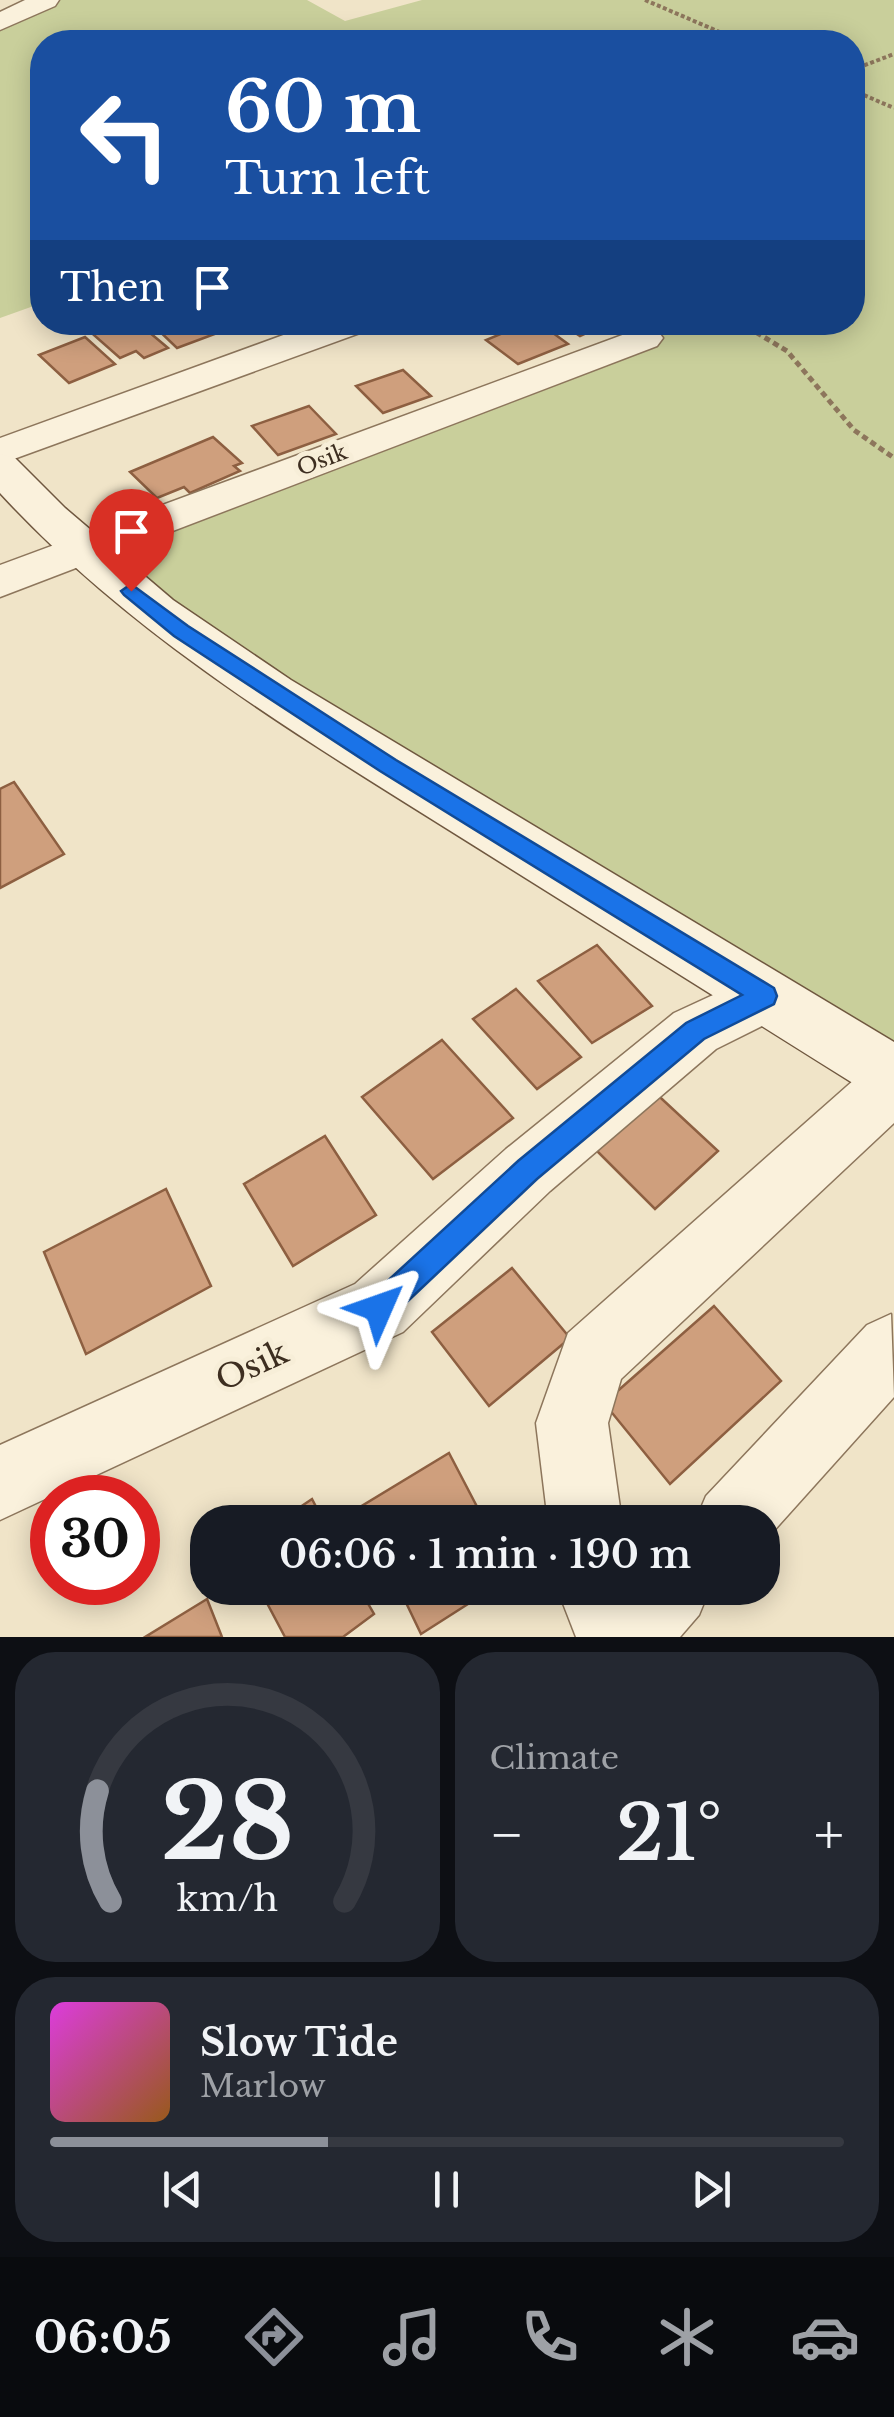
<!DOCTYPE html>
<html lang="en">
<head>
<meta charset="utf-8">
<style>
  :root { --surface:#171b24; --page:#242831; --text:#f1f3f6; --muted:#9ea1a6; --line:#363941; --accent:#8c9099 }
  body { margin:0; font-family:"Libre Baskerville",serif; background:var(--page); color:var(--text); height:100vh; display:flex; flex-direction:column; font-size:38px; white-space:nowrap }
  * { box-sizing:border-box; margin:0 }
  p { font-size:32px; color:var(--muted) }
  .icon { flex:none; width:55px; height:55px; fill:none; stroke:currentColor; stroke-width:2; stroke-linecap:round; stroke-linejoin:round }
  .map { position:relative; height:1637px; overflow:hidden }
  .details { display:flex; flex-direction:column; gap:15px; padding:15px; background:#0d0f14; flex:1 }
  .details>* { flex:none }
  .top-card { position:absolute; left:30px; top:30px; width:835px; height:305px; border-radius:40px; box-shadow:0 5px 25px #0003; background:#1a4fa0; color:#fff; overflow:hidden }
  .speed { position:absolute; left:30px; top:1475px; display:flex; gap:20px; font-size:50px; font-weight:700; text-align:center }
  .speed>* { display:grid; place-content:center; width:130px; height:130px; border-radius:50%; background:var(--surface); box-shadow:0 5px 25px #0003; line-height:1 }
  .speed .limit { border:15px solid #d22; background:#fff; color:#111 }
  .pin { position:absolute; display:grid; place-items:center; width:85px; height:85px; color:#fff; margin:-102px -42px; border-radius:50% 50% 50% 0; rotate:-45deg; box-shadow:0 0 10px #0007 }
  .pin .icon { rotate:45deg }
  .me { position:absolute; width:110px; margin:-55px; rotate:47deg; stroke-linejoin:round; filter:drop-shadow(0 0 8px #0008) }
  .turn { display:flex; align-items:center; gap:35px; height:210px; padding:0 30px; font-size:45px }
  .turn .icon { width:130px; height:130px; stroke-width:2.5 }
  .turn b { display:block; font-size:70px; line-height:85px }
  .then { display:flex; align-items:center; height:95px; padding:0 30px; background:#0003; gap:20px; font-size:38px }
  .big { font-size:75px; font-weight:600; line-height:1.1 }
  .details .widget { flex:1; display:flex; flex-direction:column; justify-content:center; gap:15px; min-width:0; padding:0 35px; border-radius:40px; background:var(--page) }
  .details .dial { align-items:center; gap:0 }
  .dial svg { height:260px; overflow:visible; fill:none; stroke:var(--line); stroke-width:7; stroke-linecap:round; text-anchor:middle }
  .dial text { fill:var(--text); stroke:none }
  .song { display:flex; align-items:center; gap:30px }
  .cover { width:120px; height:120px; border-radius:15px; background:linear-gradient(135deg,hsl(300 70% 55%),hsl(30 70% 35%)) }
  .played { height:10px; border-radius:5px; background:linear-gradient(90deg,var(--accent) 35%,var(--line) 35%) }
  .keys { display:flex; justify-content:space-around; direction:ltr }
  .heat { display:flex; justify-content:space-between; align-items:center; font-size:55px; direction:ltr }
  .details .tiles { flex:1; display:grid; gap:15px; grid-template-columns:1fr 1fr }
  .widget:last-child { grid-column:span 2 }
  .trip { position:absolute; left:190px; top:1505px; width:590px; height:100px; border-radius:40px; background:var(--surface); box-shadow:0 5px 25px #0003; font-weight:600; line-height:100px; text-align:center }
  .menu { display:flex; height:160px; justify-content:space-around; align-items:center; background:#090b0e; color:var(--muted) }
  .menu .icon { width:70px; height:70px }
  .menu .active { color:var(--accent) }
  .menu b { font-size:45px; color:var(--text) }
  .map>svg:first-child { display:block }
</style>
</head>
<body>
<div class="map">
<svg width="894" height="1637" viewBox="0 0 894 1637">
  <rect width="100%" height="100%" fill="#f0e4c8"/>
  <polygon fill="#c9cf9b" points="51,0 307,0 345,21 422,0 894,0 894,1060 89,558 668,329 662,323 852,322 852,42 42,42 42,303 0,318 0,27"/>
  <g fill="#cf9f7d" stroke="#8d5f41" stroke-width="2.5">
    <polygon points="104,322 137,322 168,348 144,358 136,351 120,358 87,329"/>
    <polygon points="164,322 210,322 220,332 177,348 154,326"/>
    <polygon points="530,322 538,322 568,344 518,364 486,340"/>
    <polygon points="559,322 610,322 580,336"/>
    <polygon points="85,337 115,364 69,383 39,355"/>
    <polygon points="403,370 431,396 383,413 356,386"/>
    <polygon points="309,406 336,434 278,455 252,426"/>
    <polygon points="213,437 242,463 234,466 240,471 190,493 184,487 157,498 130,472"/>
    <polygon points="14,782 64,854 0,888 0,789"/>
    <polygon points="597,945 652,1006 592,1043 538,981"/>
    <polygon points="516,989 581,1057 537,1089 473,1019"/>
    <polygon points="442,1040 513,1118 433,1179 362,1097"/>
    <polygon points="649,1087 718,1151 655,1209 587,1141"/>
    <polygon points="325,1136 376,1215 293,1266 244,1184"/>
    <polygon points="166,1189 211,1286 86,1354 44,1252"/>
    <polygon points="512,1268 570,1338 489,1406 432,1332"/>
    <polygon points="714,1306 781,1381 670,1484 604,1403"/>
    <polygon points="449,1453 485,1522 368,1522 360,1507"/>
    <polygon points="312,1499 324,1522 278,1522"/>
    <polygon points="259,1588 359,1588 374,1614 343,1637 285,1637"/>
    <polygon points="399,1588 493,1588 421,1634"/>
    <polygon points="207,1599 222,1637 145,1637"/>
  </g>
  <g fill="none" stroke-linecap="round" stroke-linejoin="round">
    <g stroke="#8d765c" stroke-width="3">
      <g id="street">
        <polygon points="25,0 59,0 55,6 0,30 0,12"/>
        <polygon points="319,322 373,322 368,330 0,464 0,438"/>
        <polygon points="644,327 657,330 663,338 657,346 0,597 0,565"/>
        <polygon points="765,971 786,978 794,996 786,1014 716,1049 550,1191 403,1332 0,1520 0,1445 355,1284 506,1149 674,1013"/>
        <polygon points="894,1056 894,1123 621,1379 608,1423 622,1522 548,1522 536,1423 568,1333 872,1064"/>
        <polygon points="891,1314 894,1397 762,1544 762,1522 695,1522 706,1496 867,1325"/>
        <polygon points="557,1588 710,1588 699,1615 680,1637 576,1637"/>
      </g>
    </g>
    <g stroke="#6f573f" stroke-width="3">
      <path id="secondary" d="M0,454L15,458L65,508L173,600L291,680L894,1042V1103L872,1095C728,1005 585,915 441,825C284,727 126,630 0,493Z"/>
    </g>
    <g stroke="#8d765c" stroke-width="4" stroke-dasharray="4 2.5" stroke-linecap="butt">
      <polyline points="645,0 743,42"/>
      <polyline points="852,70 894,54"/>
      <polyline points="852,90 894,108"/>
    </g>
    <polyline stroke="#8d765c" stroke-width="5" stroke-dasharray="6 4" stroke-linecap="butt" points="739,322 787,351 854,430 894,458"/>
    <use href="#street" fill="#faf1dc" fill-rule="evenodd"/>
    <use href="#secondary" fill="#faf1dc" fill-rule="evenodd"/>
  </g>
  <polygon fill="#1a73e8" stroke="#114b97" stroke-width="2.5" points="131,584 188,626 396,760 774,988 777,996 774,1004 704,1039 537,1179 390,1318 379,1323 369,1318 365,1308 369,1298 518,1161 686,1023 742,995 380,771 174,636 124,595 121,591"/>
  <g text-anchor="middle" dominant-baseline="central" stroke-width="10" stroke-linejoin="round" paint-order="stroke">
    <g font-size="22" fill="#3d2e20" stroke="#f7eed8">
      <text transform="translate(322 460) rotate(-21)">Osik</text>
    </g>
    <g font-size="32" fill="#3d2e20" stroke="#f7eed8">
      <text transform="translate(252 1366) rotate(-25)">Osik</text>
    </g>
  </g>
</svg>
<div class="speed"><div class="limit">30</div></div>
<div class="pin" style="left:131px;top:591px;background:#d93025"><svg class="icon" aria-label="arrive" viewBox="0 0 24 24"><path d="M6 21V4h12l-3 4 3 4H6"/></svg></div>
<svg class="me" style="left:379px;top:1308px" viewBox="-20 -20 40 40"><path d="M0-17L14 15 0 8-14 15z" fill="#1a73e8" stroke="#fff" stroke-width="4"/></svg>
<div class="trip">06:06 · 1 min · 190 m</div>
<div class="top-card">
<div class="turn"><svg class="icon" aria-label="left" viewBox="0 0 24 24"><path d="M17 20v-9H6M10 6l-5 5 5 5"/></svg><div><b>60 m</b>Turn left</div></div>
<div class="then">Then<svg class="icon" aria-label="arrive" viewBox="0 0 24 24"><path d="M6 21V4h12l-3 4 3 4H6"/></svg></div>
</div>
</div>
<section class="details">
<div class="tiles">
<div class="widget dial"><svg viewBox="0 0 100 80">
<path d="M14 69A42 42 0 1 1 86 69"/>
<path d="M14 69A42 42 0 0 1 10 35" stroke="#8c9099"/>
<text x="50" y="56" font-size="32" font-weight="700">28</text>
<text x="50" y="72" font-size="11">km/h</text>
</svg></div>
<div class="widget"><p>Climate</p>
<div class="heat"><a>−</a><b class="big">21°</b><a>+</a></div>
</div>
<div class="widget">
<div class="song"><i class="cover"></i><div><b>Slow Tide</b><p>Marlow</p></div></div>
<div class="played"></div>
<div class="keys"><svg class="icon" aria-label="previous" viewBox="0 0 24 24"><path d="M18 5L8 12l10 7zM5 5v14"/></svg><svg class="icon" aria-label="pause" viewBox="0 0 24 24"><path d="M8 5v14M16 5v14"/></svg><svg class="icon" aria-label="next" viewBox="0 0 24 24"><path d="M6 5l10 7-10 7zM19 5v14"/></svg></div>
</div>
</div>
</section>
<nav class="menu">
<b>06:05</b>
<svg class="icon active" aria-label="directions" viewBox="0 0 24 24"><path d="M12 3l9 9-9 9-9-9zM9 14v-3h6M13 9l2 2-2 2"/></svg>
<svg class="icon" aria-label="music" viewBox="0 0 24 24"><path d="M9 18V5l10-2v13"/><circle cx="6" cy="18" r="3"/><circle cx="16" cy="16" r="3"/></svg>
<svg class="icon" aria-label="phone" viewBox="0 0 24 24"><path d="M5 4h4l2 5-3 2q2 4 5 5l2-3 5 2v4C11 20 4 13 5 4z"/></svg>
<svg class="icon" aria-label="climate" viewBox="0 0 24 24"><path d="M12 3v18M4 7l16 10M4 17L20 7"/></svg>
<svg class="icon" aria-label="car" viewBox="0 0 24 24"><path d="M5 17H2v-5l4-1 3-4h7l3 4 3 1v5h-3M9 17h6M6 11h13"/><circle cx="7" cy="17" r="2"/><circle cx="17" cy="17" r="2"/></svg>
</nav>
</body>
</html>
